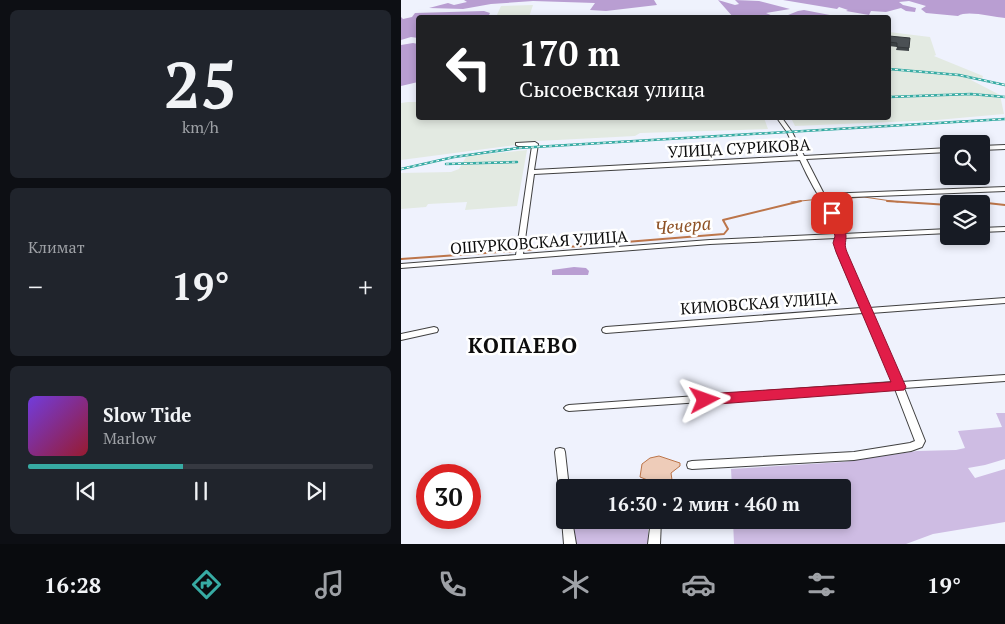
<!DOCTYPE html>
<html lang="ru">
<head>
<meta charset="utf-8">
<style>
  :root { --surface:#171b24; --page:#20242c; --text:#f1f3f6; --muted:#9ea1a6; --line:#363941; --accent:#37aba3 }
  body { margin:0; font-family:"PT Serif",serif; background:var(--page); color:var(--text); height:100vh; display:flex; flex-direction:column; font-size:19px; white-space:nowrap }
  * { box-sizing:border-box; margin:0 }
  p { font-size:16px; color:var(--muted) }
  .icon { flex:none; width:28px; height:28px; fill:none; stroke:currentColor; stroke-width:2; stroke-linecap:round; stroke-linejoin:round }
  .map { position:relative; flex:1; overflow:hidden }
  .side { display:flex; flex-direction:column; gap:10px; padding:10px; background:#0d0f14; width:401px }
  .side>* { flex:none }
  .banner { position:absolute; left:15px; top:15px; width:475px; height:105px; border-radius:5px; box-shadow:0 2px 8px #0003; background:#202124; color:#fff; overflow:hidden }
  .controls { position:absolute; left:539px; top:135px; display:grid; gap:10px }
  .controls a { display:grid; place-items:center; width:50px; height:50px; border-radius:5px; background:var(--surface); box-shadow:0 2px 8px #0003; font-size:25px }
  .speed { position:absolute; left:15px; top:464px; display:flex; gap:10px; font-size:25px; font-weight:700; text-align:center }
  .speed>* { display:grid; place-content:center; width:65px; height:65px; border-radius:50%; background:var(--surface); box-shadow:0 2px 8px #0003; line-height:1 }
  .speed .limit { border:8px solid #d22; background:#fff; color:#111 }
  .pin { position:absolute; display:grid; place-items:center; width:42px; height:42px; color:#fff; margin:-21px; border-radius:10px; box-shadow:0 2px 8px #0006 }
  .me { position:absolute; width:55px; margin:-28px; rotate:86deg; stroke-linejoin:round; filter:drop-shadow(0 0 4px #0008) }
  .turn { display:flex; align-items:center; gap:18px; height:105px; padding:0 20px; font-size:22px }
  .turn .icon { width:65px; height:65px; stroke-width:2.5 }
  .turn b { display:block; font-size:35px; line-height:42px }
  .big { font-size:38px; font-weight:700; line-height:1.1 }
  .side .tile { flex:1; display:flex; flex-direction:column; justify-content:center; gap:8px; min-width:0; padding:0 18px; border-radius:8px; background:var(--page) }
  .side .dial { align-items:center; gap:0 }
  .dial b { font-size:65px; line-height:1 }
  .song { display:flex; align-items:center; gap:15px }
  .cover { width:60px; height:60px; border-radius:8px; background:linear-gradient(135deg,hsl(260 70% 55%),hsl(350 70% 35%)) }
  .played { height:5px; border-radius:2px; background:linear-gradient(90deg,var(--accent) 45%,var(--line) 45%) }
  .keys { display:flex; justify-content:space-around; direction:ltr }
  .heat { display:flex; justify-content:space-between; align-items:center; font-size:28px; direction:ltr }
  .trip { position:absolute; left:155px; top:479px; width:295px; height:50px; border-radius:5px; background:var(--surface); box-shadow:0 2px 8px #0003; font-weight:700; line-height:50px; text-align:center }
  .tabs { display:flex; height:80px; justify-content:space-around; align-items:center; background:#090b0e; color:var(--muted) }
  .tabs .icon { width:35px; height:35px }
  .tabs .on { color:var(--accent) }
  .tabs b { font-size:22px; color:var(--text) }
  main { display:flex; flex:1; min-height:0 }
  .map>svg:first-child { display:block }
</style>
</head>
<body>
<main>
<section class="side">
<div class="tile dial"><b>25</b><p>km/h</p></div>
<div class="tile"><p>Климат</p>
<div class="heat"><a>−</a><b class="big">19°</b><a>+</a></div>
</div>
<div class="tile">
<div class="song"><i class="cover"></i><div><b>Slow Tide</b><p>Marlow</p></div></div>
<div class="played"></div>
<div class="keys"><svg class="icon" aria-label="previous" viewBox="0 0 24 24"><path d="M18 5L8 12l10 7zM5 5v14"/></svg><svg class="icon" aria-label="pause" viewBox="0 0 24 24"><path d="M8 5v14M16 5v14"/></svg><svg class="icon" aria-label="next" viewBox="0 0 24 24"><path d="M6 5l10 7-10 7zM19 5v14"/></svg></div>
</div>
</section>
<div class="map">
<svg width="604" height="544" viewBox="0 0 604 544">
  <rect width="100%" height="100%" fill="#eff2fd"/>
  <g fill="#e3eae2">
    <polygon points="132,5 128,17 95,17 100,6"/>
    <polygon points="488,32 529,37 535,55 533,56 582,76 581,79 573,77 570,80 599,95 603,114 536,120 394,126 390,118 488,118"/>
    <polygon points="7,102 17,102 18,118 363,118 367,129 239,133 234,136 117,142 115,145 0,160 0,103"/>
    <polygon points="126,150 116,206 64,210 66,202 27,204 25,207 0,209 0,173 50,172 58,169 65,157 68,156"/>
  </g>
  <g fill="#cebce3">
    <polygon points="595,413 604,413 604,459 584,465 567,468 574,478 604,469 604,522 532,534 505,544 333,544 332,520 441,520 441,488 331,487 330,469 442,462 516,451 555,450 564,448 557,431 601,427"/>
    <polygon points="173,520 216,520 216,522 243,524 247,529 247,544 173,544"/>
  </g>
  <g fill="#b99ed2">
    <polygon points="63,0 253,0 256,5 205,11 189,10 194,3 132,1 90,4 62,9 28,8 47,3 53,5 66,2"/>
    <polygon points="317,0 334,5 338,4 334,0 358,1 389,9 365,13 372,16 371,17 332,17"/>
    <path d="M382,0H604V18C591,17 566,10 557,16L525,13L520,9L525,6L508,1L498,2L502,5L515,8L514,12L505,11L500,8L485,12L470,11L468,15L445,11L447,10L438,7L436,9Z"/>
    <polygon points="403,10 434,16 382,17 397,11"/>
    <polygon points="83,11 89,13 87,17 18,18 17,38 10,37 0,40 0,17 2,19 11,17 14,13"/>
    <polygon points="12,43 17,44 17,58 15,60 17,61 17,82 0,86 0,45"/>
    <polygon points="173,267 185,268 188,271 187,275 151,275 151,270"/>
  </g>
  <polygon fill="#eeccb9" stroke="#bc754a" points="258,456 279,463 279,466 270,473 271,480 269,482 254,483 239,477 241,464 249,458"/>
  <g fill="none" stroke-linecap="round" stroke-linejoin="round">
    <g stroke="#bc754a" stroke-width="1">
      <polyline points="427,200 463,197 497,202"/>
      <polyline points="390,202 419,199"/>
      <polyline points="576,202 579,202"/>
    </g>
    <g stroke="#bc754a" stroke-width="2">
      <polyline points="486,201 548,205"/>
      <polyline points="572,204 577,202 604,205"/>
      <polyline points="188,245 323,234 327,229 322,220 400,201"/>
      <polyline points="124,250 180,246"/>
      <polyline points="0,259 114,251"/>
    </g>
    <g stroke="#404040" stroke-width="2">
      <g id="minor">
        <path d="M376,118H381L391,132L403,156L548,148V152L405,159L423,194L604,187V191L425,198L438,220L442,234L548,229V233L442,238L444,252L468,308L604,298V303L470,313L500,382L604,375V381L503,388L524,441L521,447L510,451L453,460L291,469L287,468L286,465L287,462L291,461L453,452L509,443L514,441L494,389L168,411L165,410L163,408L165,406L168,405L492,382L462,313L205,333L202,332L201,330L202,328L205,327L460,308L436,252L435,238L309,244L0,268V264L115,255L131,146H117L115,145V143L134,142L137,144L133,170L397,156L386,132ZM399,160C403,169 408,179 413,188C421,202 433,217 435,234L309,240L122,254L133,174Z"/>
        <polygon points="604,145 604,149 580,150 580,146"/>
        <polygon points="604,227 604,231 580,232 580,228"/>
        <polygon points="33,327 36,328 37,330 36,332 0,340 0,334"/>
        <polygon points="159,448 163,449 164,452 168,488 164,488 164,502 160,501 159,498 154,452 155,449"/>
        <polygon points="164,516 164,520 171,520 175,544 163,544 161,520"/>
        <polygon points="250,520 260,520 259,544 247,544"/>
      </g>
    </g>
    <use href="#minor" fill="#fff" fill-rule="evenodd"/>
    <g stroke="#37aba3" stroke-width="2.5">
      <g id="rail">
        <polyline points="488,69 558,75 604,85"/>
        <polyline points="488,97 570,94 604,97"/>
        <polyline points="45,164 116,162"/>
        <polyline points="0,169 53,157 117,148 604,119"/>
      </g>
    </g>
    <use href="#rail" stroke="#fff" stroke-width="1" stroke-dasharray="3" stroke-linecap="butt"/>
  </g>
  <polygon fill="#404548" points="488,36 508,48 508,51 495,50 496,47 488,46"/>
  <polygon fill="#4b5054" stroke="#34383b" points="488,36 509,38 508,48 496,47 496,43 488,42"/>
  <path fill="#e11d48" stroke="#92132f" d="M431,210C437,213 445,229 445,236C445,244 443,244 446,252L505,387L503,390L304,405L299,403L297,400L299,396L304,394L490,382L435,252L432,243L434,236L426,213Z"/>
  <g text-anchor="middle" dominant-baseline="central" stroke-width="5" stroke-linejoin="round" paint-order="stroke">
    <g font-size="16" fill="#0d0d0d" stroke="#fff">
      <text transform="translate(338 148) rotate(-3)">УЛИЦА СУРИКОВА</text>
      <text transform="translate(138 242) rotate(-4)">ОШУРКОВСКАЯ УЛИЦА</text>
      <text transform="translate(358 303) rotate(-4)">КИМОВСКАЯ УЛИЦА</text>
    </g>
    <g font-size="18" font-style="italic" fill="#8e5226" stroke="#fff">
      <text transform="translate(282 225) rotate(-5)">Чечера</text>
    </g>
    <g font-size="21" font-weight="bold" letter-spacing="1" fill="#0d0d0d" stroke="#fff">
      <text x="122" y="345">КОПАЕВО</text>
    </g>
  </g>
</svg>
<div class="controls">
<a><svg class="icon" aria-label="search" viewBox="0 0 24 24"><circle cx="10" cy="10" r="6"/><path d="M15 15l6 6"/></svg></a>
<a><svg class="icon" aria-label="layers" viewBox="0 0 24 24"><path d="M12 4l9 5-9 5-9-5zM3 14l9 5 9-5"/></svg></a>
</div>
<div class="speed"><div class="limit">30</div></div>
<div class="pin" style="left:431px;top:213px;background:#d93025"><svg class="icon" aria-label="arrive" viewBox="0 0 24 24"><path d="M6 21V4h12l-3 4 3 4H6"/></svg></div>
<svg class="me" style="left:304px;top:400px" viewBox="-20 -20 40 40"><path d="M0-17L14 15 0 8-14 15z" fill="#e11d48" stroke="#fff" stroke-width="4"/></svg>
<div class="trip">16:30 · 2 мин · 460 m</div>
<div class="banner">
<div class="turn"><svg class="icon" aria-label="left" viewBox="0 0 24 24"><path d="M17 20v-9H6M10 6l-5 5 5 5"/></svg><div><b>170 m</b>Сысоевская улица</div></div>
</div>
</div>
</main>
<nav class="tabs">
<b>16:28</b>
<svg class="icon on" aria-label="directions" viewBox="0 0 24 24"><path d="M12 3l9 9-9 9-9-9zM9 14v-3h6M13 9l2 2-2 2"/></svg>
<svg class="icon" aria-label="music" viewBox="0 0 24 24"><path d="M9 18V5l10-2v13"/><circle cx="6" cy="18" r="3"/><circle cx="16" cy="16" r="3"/></svg>
<svg class="icon" aria-label="phone" viewBox="0 0 24 24"><path d="M5 4h4l2 5-3 2q2 4 5 5l2-3 5 2v4C11 20 4 13 5 4z"/></svg>
<svg class="icon" aria-label="climate" viewBox="0 0 24 24"><path d="M12 3v18M4 7l16 10M4 17L20 7"/></svg>
<svg class="icon" aria-label="car" viewBox="0 0 24 24"><path d="M5 17H2v-5l4-1 3-4h7l3 4 3 1v5h-3M9 17h6M6 11h13"/><circle cx="7" cy="17" r="2"/><circle cx="17" cy="17" r="2"/></svg>
<svg class="icon" aria-label="filters" viewBox="0 0 24 24"><path d="M4 7h16M4 17h16"/><circle cx="9" cy="7" r="2"/><circle cx="15" cy="17" r="2"/></svg>
<b>19°</b>
</nav>
</body>
</html>
